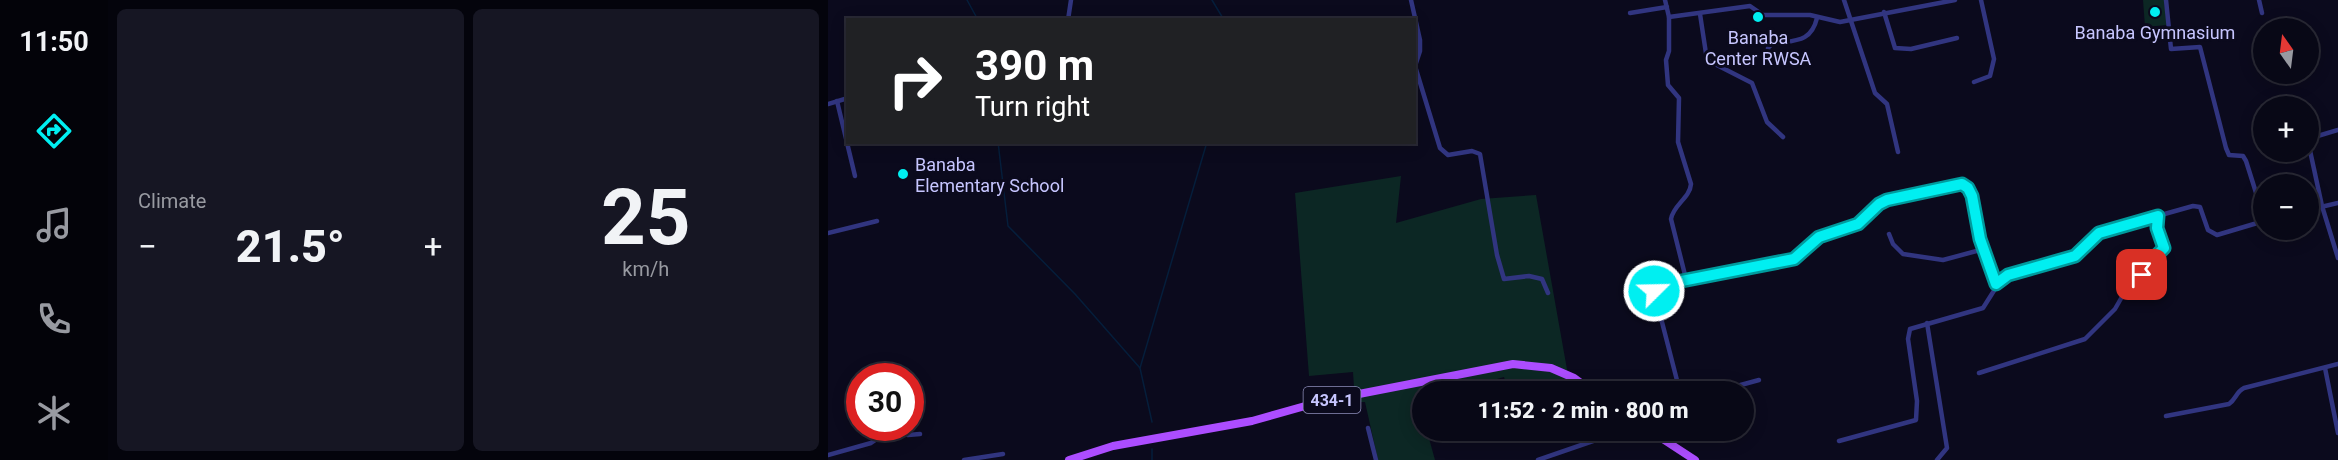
<!DOCTYPE html>
<html lang="en">
<head>
<meta charset="utf-8">
<style>
  :root { --surface:#080816; --page:#161623; --text:#f1f3f6; --muted:#989aa1; --line:#292935; --accent:#00eff1 }
  body { margin:0; font-family:Roboto,sans-serif; background:var(--page); color:var(--text); height:100vh; display:flex; flex-direction:column; font-size:22px; white-space:nowrap }
  * { box-sizing:border-box; margin:0 }
  p { font-size:20px; color:var(--muted) }
  .icon { flex:none; width:33px; height:33px; fill:none; stroke:currentColor; stroke-width:2; stroke-linecap:round; stroke-linejoin:round }
  .map { position:relative; flex:1; overflow:hidden }
  .side { display:flex; flex-direction:column; gap:9px; padding:9px; background:#04040c; width:720px }
  .side>* { flex:none }
  .top-card { position:absolute; left:18px; top:18px; width:570px; height:126px; border-radius:0px; box-shadow:0 3px 15px #0003,0 0 0 2px var(--line); background:#202124; color:#fff; overflow:hidden }
  .needle { width:39px; rotate:346deg }
  .fabs { position:absolute; left:1425px; top:18px; display:grid; gap:12px }
  .fabs a { display:grid; place-items:center; width:66px; height:66px; border-radius:50%; background:var(--surface); box-shadow:0 3px 15px #0003,0 0 0 2px var(--line); font-size:30px }
  .speed { position:absolute; left:18px; top:363px; display:flex; gap:12px; font-size:30px; font-weight:700; text-align:center }
  .speed>* { display:grid; place-content:center; width:78px; height:78px; border-radius:50%; background:var(--surface); box-shadow:0 3px 15px #0003,0 0 0 2px var(--line); line-height:1 }
  .speed .limit { border:9px solid #d22; background:#fff; color:#111 }
  .pin { position:absolute; display:grid; place-items:center; width:51px; height:51px; color:#fff; margin:-26px; border-radius:12px; box-shadow:0 3px 9px #0006 }
  .me { position:absolute; width:66px; margin:-33px; rotate:67deg; stroke-linejoin:round; filter:drop-shadow(0 0 4px #0008) }
  .turn { display:flex; align-items:center; gap:21px; height:126px; padding:0 30px; font-size:27px }
  .turn .icon { width:78px; height:78px; stroke-width:2.5 }
  .turn b { display:block; font-size:42px; line-height:51px }
  .big { font-size:45px; font-weight:800; line-height:1.1 }
  .side .card { flex:1; display:flex; flex-direction:column; justify-content:center; gap:9px; min-width:0; padding:0 21px; border-radius:9px; background:var(--page) }
  .side .dial { align-items:center; gap:0 }
  .dial b { font-size:78px; line-height:1 }
  .heat { display:flex; justify-content:space-between; align-items:center; font-size:33px; direction:ltr }
  .side .tiles { flex:1; display:grid; gap:9px; grid-template-columns:repeat(2,1fr) }
  .trip { position:absolute; left:584px; top:381px; width:342px; height:60px; border-radius:30px; background:var(--surface); box-shadow:0 3px 15px #0003,0 0 0 2px var(--line); font-weight:800; line-height:60px; text-align:center }
  main { display:flex; flex:1; min-height:0 }
  .tabs { display:flex; flex-direction:column; width:108px; justify-content:space-around; align-items:center; background:#030309; color:var(--muted) }
  .tabs .icon { width:42px; height:42px }
  .tabs .current { color:var(--accent) }
  .tabs b { font-size:27px; color:var(--text) }
  .map>svg:first-child { display:block }
</style>
</head>
<body>
<main>
<nav class="tabs">
<b>11:50</b>
<svg class="icon current" aria-label="directions" viewBox="0 0 24 24"><path d="M12 3l9 9-9 9-9-9zM9 14v-3h6M13 9l2 2-2 2"/></svg>
<svg class="icon" aria-label="music" viewBox="0 0 24 24"><path d="M9 18V5l10-2v13"/><circle cx="6" cy="18" r="3"/><circle cx="16" cy="16" r="3"/></svg>
<svg class="icon" aria-label="phone" viewBox="0 0 24 24"><path d="M5 4h4l2 5-3 2q2 4 5 5l2-3 5 2v4C11 20 4 13 5 4z"/></svg>
<svg class="icon" aria-label="climate" viewBox="0 0 24 24"><path d="M12 3v18M4 7l16 10M4 17L20 7"/></svg>
</nav>
<section class="side">
<div class="tiles">
<div class="card"><p>Climate</p>
<div class="heat"><a>−</a><b class="big">21.5°</b><a>+</a></div>
</div>
<div class="card dial"><b>25</b><p>km/h</p></div>
</div>
</section>
<div class="map">
<svg width="1510" height="460" viewBox="0 0 1510 460">
  <rect width="100%" height="100%" fill="#0b0a1d"/>
  <g fill="#0c2724">
    <polygon points="1315,0 1336,0 1339,25 1317,27"/>
    <polygon points="573,176 568,223 653,199 708,195 740,375 738,391 680,391 676,377 627,391 594,392 594,401 591,402 594,430 599,431 607,460 550,460 537,402 527,402 525,372 481,376 467,193"/>
  </g>
  <g fill="none" stroke-linecap="round" stroke-linejoin="round">
    <g stroke="#051e3b" stroke-width="1.5">
      <polyline points="139,0 150,20"/>
      <polyline points="384,0 396,20"/>
      <polyline points="170,142 180,226 247,294 312,368"/>
      <polyline points="324,422 312,368 379,142"/>
      <polyline points="324,449 324,460"/>
    </g>
    <g stroke="#313580" stroke-width="4.5">
      <polyline points="583,0 592,40 592,51 587,66 612,148 620,155 644,151 652,154 669,255 676,279 701,276 714,279 720,293"/>
      <polyline points="837,0 841,17"/>
      <polyline points="1016,0 1047,93 1059,104 1070,152"/>
      <polyline points="1338,0 1343,49 1372,47 1398,148 1401,155 1415,156 1418,161 1436,218"/>
      <polyline points="1431,0 1434,13"/>
      <polyline points="1056,12 1067,48 1083,49 1129,38"/>
      <polyline points="802,13 839,7"/>
      <polyline points="872,14 879,60 924,83 939,122 955,137"/>
      <polyline points="240,20 243,0"/>
      <path d="M940,54V48L944,44C967,40 983,43 989,18"/>
      <polyline points="1146,82 1162,76 1166,59 1153,0"/>
      <polyline points="9,101 27,176"/>
      <polyline points="0,104 20,98"/>
      <polyline points="1510,130 1483,138 1481,146 1494,206 1510,258"/>
      <polyline points="1480,210 1510,203"/>
      <polyline points="0,233 49,221"/>
      <polyline points="1061,234 1065,244 1075,254 1115,260 1156,249"/>
      <polyline points="858,279 965,259 991,237 1030,224 1051,204 1059,200 1134,184 1140,188 1144,196 1152,239 1168,284"/>
      <polyline points="1099,323 1119,448 1109,460"/>
      <polyline points="1497,368 1510,433"/>
      <path d="M1151,373L1257,339L1287,309L1295,295L1311,281L1320,264L1335,251C1337,244 1329,228 1330,216"/>
      <path d="M852,392L826,291L828,286L858,279L843,219C845,205 862,198 863,184L850,142L851,98L840,85L838,60L841,51V17L922,6L935,15H982L1012,22L1127,0"/>
      <polyline points="887,392 931,380"/>
      <path d="M1338,416L1401,404C1408,399 1408,392 1416,388L1510,364"/>
      <polyline points="540,428 548,460"/>
      <polyline points="1011,441 1088,420 1089,401 1080,339 1082,329 1155,308 1174,278 1247,256 1276,231 1365,206 1372,207 1380,230 1389,235 1436,221"/>
      <polyline points="0,455 43,443 62,430 80,435 92,434"/>
      <polyline points="136,460 175,454"/>
      <polyline points="710,460 797,430"/>
    </g>
    <g stroke="#ac4dff" stroke-width="8">
      <polyline points="821,430 867,460"/>
      <polyline points="241,460 285,446 424,421 495,401 685,364 723,368 746,378 765,392"/>
    </g>
  </g>
  <g fill="none" stroke-linecap="round" stroke-linejoin="round">
    <g stroke="#009b9d" stroke-width="15">
      <polyline id="route" points="826,291 828,286 966,259 991,237 1030,224 1051,204 1059,200 1134,184 1140,188 1144,196 1152,239 1168,284 1180,275 1247,256 1271,233 1330,216 1329,228 1336,248 1320,264 1314,275"/>
    </g>
    <use href="#route" stroke="#00eff1" stroke-width="10"/>
  </g>
  <g fill="#00eff1" stroke="#0b0a1d" stroke-width="2">
    <circle cx="1327" cy="12" r="6"/>
    <circle cx="930" cy="17" r="6"/>
    <circle cx="75" cy="174" r="6"/>
  </g>
  <g text-anchor="middle" dominant-baseline="central" stroke-width="6" stroke-linejoin="round" paint-order="stroke">
    <rect fill="#0b0a1d" stroke="#8f8ebb" stroke-width="1.5" x="475.5" y="387" width="57" height="26" rx="4.5"/>
    <g font-size="16" font-weight="bold" fill="#c7c6ff">
      <text x="504" y="400">434-1</text>
    </g>
    <g font-size="18" fill="#c7c6ff" stroke="#0b0a1d">
      <text x="1327" y="32">Banaba Gymnasium</text>
      <text x="930" y="37">Banaba<tspan x="930" dy="21">Center RWSA</tspan></text>
      <text x="87" y="164" text-anchor="start">Banaba<tspan x="87" dy="21">Elementary School</tspan></text>
    </g>
  </g>
</svg>
<div class="fabs">
<a><svg class="needle" viewBox="-14 -14 28 28"><path d="M0-13l5 13h-10z" fill="#e53935"/><path d="M0 13l5-13h-10z" fill="#989aa1"/></svg></a>
<a>+</a>
<a>−</a>
</div>
<div class="speed"><div class="limit">30</div></div>
<div class="pin" style="left:1314px;top:275px;background:#d93025"><svg class="icon" aria-label="arrive" viewBox="0 0 24 24"><path d="M6 21V4h12l-3 4 3 4H6"/></svg></div>
<svg class="me" style="left:826px;top:291px" viewBox="-20 -20 40 40"><circle r="17" fill="#00eff1" stroke="#fff" stroke-width="3"/><path d="M0-11L8 9 0 5-8 9z" fill="#fff"/></svg>
<div class="trip">11:52 · 2 min · 800 m</div>
<div class="top-card">
<div class="turn"><svg class="icon" aria-label="right" viewBox="0 0 24 24"><path d="M7 20v-9h11M14 6l5 5-5 5"/></svg><div><b>390 m</b>Turn right</div></div>
</div>
</div>
</main>
</body>
</html>
